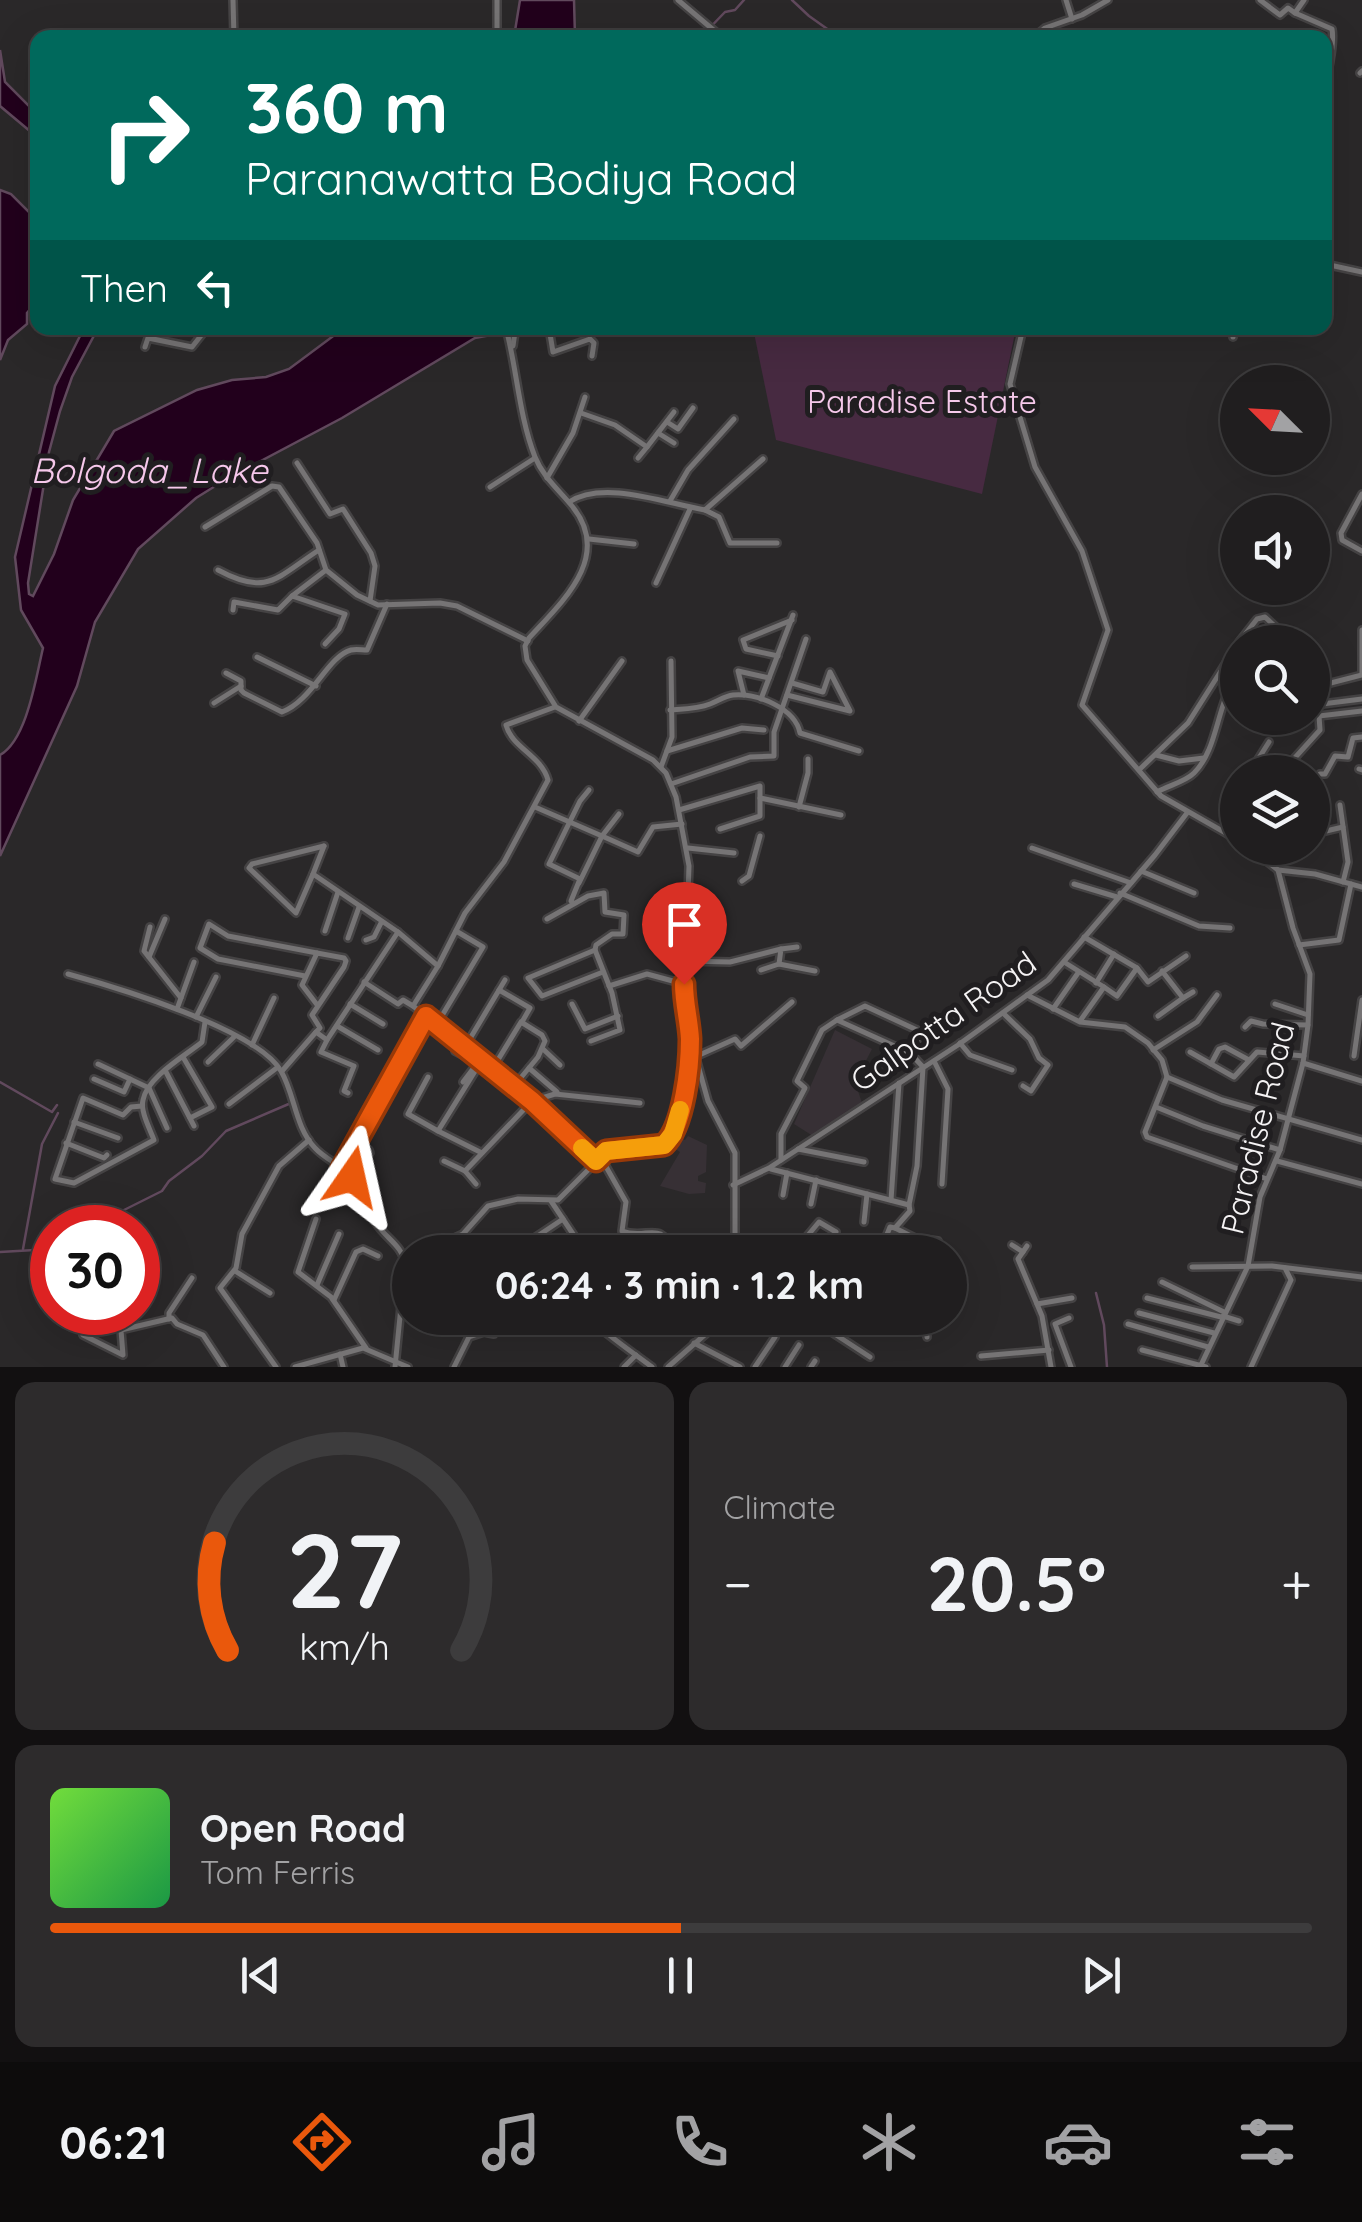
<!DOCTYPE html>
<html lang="en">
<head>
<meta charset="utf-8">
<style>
  :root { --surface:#201e1f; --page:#2d2b2c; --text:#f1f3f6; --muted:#a2a2a4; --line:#3d3c3d; --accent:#ea580c }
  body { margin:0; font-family:Quicksand,sans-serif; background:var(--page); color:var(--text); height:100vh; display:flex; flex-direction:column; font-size:38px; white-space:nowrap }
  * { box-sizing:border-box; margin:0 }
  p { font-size:32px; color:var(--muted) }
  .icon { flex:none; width:55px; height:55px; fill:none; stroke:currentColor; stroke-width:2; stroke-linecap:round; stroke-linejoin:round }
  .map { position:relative; height:1367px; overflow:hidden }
  .side { display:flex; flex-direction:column; gap:15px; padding:15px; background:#121011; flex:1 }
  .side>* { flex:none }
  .top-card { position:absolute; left:30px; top:30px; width:1302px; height:305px; border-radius:20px; box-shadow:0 10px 40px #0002,0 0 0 2px var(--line); background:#00695c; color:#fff; overflow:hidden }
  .needle { width:65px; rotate:294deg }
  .tools { position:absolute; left:1220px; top:365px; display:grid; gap:20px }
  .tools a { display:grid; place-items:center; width:110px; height:110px; border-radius:50%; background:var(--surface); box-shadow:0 10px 40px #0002,0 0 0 2px var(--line); font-size:50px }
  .speed { position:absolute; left:30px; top:1205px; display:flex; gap:20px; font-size:50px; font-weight:700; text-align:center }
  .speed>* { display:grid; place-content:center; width:130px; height:130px; border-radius:50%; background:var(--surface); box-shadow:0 10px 40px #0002,0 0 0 2px var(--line); line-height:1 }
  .speed .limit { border:15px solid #d22; background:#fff; color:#111 }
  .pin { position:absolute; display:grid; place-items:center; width:85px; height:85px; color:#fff; margin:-102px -42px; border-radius:50% 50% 50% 0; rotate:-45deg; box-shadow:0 0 10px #0007 }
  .pin .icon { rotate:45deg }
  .me { position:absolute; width:110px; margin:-55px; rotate:11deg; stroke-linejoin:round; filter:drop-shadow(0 0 8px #0008) }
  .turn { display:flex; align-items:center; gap:35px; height:210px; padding:0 50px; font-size:45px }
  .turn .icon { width:130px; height:130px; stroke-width:2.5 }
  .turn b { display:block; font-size:70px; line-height:85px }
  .then { display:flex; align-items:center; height:95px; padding:0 50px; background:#0003; gap:20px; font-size:38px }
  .big { font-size:75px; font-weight:800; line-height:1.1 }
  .side .widget { flex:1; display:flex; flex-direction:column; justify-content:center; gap:15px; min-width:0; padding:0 35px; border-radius:20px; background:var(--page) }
  .side .dial { align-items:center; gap:0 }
  .dial svg { height:260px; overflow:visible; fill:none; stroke:var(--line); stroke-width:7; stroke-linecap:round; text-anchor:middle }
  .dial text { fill:var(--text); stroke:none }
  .song { display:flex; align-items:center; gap:30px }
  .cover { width:120px; height:120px; border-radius:15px; background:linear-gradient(135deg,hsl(100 70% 55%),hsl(140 70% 35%)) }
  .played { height:10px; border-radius:5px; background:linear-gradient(90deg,var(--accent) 50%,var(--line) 50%) }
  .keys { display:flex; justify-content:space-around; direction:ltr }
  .heat { display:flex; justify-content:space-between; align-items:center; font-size:55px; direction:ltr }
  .side .tiles { flex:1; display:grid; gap:15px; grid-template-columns:1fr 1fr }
  .widget:last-child { grid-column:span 2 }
  .trip { position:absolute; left:392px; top:1235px; width:575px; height:100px; border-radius:50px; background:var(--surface); box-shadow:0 10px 40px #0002,0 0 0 2px var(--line); font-weight:800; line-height:100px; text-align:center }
  .tabs { display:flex; height:160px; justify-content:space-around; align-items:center; background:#0d0c0c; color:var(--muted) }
  .tabs .icon { width:70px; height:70px }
  .tabs .selected { color:var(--accent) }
  .tabs b { font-size:45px; color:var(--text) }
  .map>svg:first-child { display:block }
</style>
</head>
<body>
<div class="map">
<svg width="1362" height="1367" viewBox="0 0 1362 1367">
  <rect width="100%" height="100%" fill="#2a2829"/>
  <g fill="#373035">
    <polygon points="835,1030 872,1049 855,1082 862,1103 813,1136 794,1124"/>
    <polygon points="688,1136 707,1145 706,1172 698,1176 698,1181 706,1183 705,1193 689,1194 660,1186 680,1152 671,1146 674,1141 679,1138 685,1140"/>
  </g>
  <polygon fill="#472a41" points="753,328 1016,328 982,494 776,440"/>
  <g fill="#22001c" stroke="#61495d" stroke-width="2.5">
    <polygon points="520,0 574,0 575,37 514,37"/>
    <polygon points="0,50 5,82 37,114 37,137 0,106"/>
    <polygon points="0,190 11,194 38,221 37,301 27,313 27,324 8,340 0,360"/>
    <path d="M84,328H98L72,377L60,411L49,452L28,583L29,594L33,596L54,554L73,500L114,431L197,390L232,380L266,377L289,369L344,328H509L496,334L475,338L342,418L225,480L196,498L138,549L95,622L77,686L0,856V755C27,740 36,677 43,648L21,610L15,557L55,386Z"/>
  </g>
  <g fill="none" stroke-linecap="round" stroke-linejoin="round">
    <g stroke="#61495d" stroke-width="2.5">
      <polyline points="792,0 809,16 840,38"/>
      <polyline points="700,38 725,12 735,10 744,0"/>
      <polyline points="0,1082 52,1112 57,1105"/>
      <polyline points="88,1228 162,1191 169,1181 202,1156 226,1131 291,1103"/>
      <polyline points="23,1249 42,1144 58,1113"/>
      <polyline points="0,1252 52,1249"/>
      <polyline points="1096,1293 1104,1325 1107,1367"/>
    </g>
    <g stroke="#454344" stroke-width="10">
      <g id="minor">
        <polyline points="233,0 234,38"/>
        <polyline points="497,0 497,38"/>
        <polyline points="678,0 723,38"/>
        <polyline points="1066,0 1072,19"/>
        <polyline points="1260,0 1280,15 1288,8 1295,13"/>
        <path d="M1304,0L1295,13L1332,29C1335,46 1328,64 1327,82"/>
        <polyline points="1033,38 1045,28 1082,15 1108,0"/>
        <polyline points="1360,73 1362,71"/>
        <polyline points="1325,264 1362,272"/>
        <polyline points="549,328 553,352 590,339 594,343 592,356"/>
        <polyline points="1023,328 1010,384 1035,467 1082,551 1108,630 1082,705 1161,796 1238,840"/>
        <polyline points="1233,337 1233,328"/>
        <polyline points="513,346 515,332 531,328"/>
        <polyline points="145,347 148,338 192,347 207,328"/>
        <polyline points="581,413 615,425 647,447 638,458"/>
        <polyline points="667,422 678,429 693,408"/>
        <polyline points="658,433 674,443"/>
        <polyline points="647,447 674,412"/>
        <polyline points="297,463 330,514 343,509 371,553 375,566 370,601"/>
        <polyline points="547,478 573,433 585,397"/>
        <polyline points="490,487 535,458"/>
        <polyline points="1362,494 1341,533 1342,540 1362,551"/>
        <polyline points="670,501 688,470 734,419"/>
        <path d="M569,502C604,479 668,504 705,510L763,459"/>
        <polyline points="705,510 719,517 730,543 777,543"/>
        <polyline points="205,527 272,486 279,487 317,543 326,570 357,595 378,605 440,603 457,606 528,641"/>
        <polyline points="589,539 634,544"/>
        <path d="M218,570C268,597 277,577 319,550"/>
        <polyline points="656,583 690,509"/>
        <polyline points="233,610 234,602 278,610 292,596"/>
        <polyline points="1362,630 1362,674"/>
        <polyline points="1239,642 1257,619 1265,617 1292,642"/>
        <polyline points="325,644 339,629 345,614 292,596 326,570"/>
        <polyline points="778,656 746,649 743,640 792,620"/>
        <polyline points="257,657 316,686"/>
        <path d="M226,673L241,681V690L244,693L282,712C312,701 328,656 351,650C356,649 362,650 367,650L387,604"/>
        <polyline points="1319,686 1362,675"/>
        <polyline points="744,695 738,671 769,678"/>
        <polyline points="787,695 850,711 830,672 823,692 792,683"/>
        <polyline points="761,699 793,615"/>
        <polyline points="214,703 241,686"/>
        <polyline points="1322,704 1362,699"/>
        <path d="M670,710C683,709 698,709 710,704C718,701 725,696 733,695C757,693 795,708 800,733L859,751"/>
        <polyline points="579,721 622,661"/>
        <polyline points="667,751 742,728 764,730"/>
        <polyline points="1156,755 1179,761 1204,758"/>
        <polyline points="661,767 672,737 671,661"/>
        <polyline points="1140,769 1188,723 1238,644"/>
        <polyline points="1359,769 1362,770"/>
        <polyline points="1259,772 1252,769 1269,742"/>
        <polyline points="1282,772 1320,730 1319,716 1362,711"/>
        <polyline points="1320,774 1325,774 1335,756 1348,757 1353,738 1362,737"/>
        <polyline points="671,784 750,757 774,756 774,732 806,639"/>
        <path d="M1157,792C1169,785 1185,782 1194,773C1219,748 1216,703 1238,675"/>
        <polyline points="760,798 841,815"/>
        <polyline points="1340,805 1348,862 1343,882"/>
        <polyline points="535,807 602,836 619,814"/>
        <polyline points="799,807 808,773 808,759"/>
        <polyline points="679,810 760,786 760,816 720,829"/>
        <polyline points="1326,831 1343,827"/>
        <polyline points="324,846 313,874 398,932 438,966 413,1006 514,1086 596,1161"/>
        <polyline points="688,848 734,853"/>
        <polyline points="1032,848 1131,883"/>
        <polyline points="1278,870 1315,874 1362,887"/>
        <polyline points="1141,871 1194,893"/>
        <polyline points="313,874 296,913 249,868 252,864 324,846"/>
        <polyline points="742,881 749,876 760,836"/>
        <polyline points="579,883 602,836 638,852 653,827 682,824"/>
        <polyline points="1074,884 1117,897"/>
        <polyline points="1120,893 1199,926 1230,928"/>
        <polyline points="573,903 571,901 580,879 549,864 580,801 589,790"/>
        <polyline points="547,919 588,896 604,893 605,912 624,915 623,934 612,934 596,945 595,950 612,993 620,1030 591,1041"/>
        <polyline points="150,927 144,951 181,998"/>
        <polyline points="325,931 338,892"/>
        <polyline points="1084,937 1137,968 1148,982 1186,956"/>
        <polyline points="348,938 359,907"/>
        <polyline points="366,940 374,937 381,923"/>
        <polyline points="1299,945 1339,940 1351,884"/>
        <polyline points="595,950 528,978 542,996 603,972"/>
        <polyline points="149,957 165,919"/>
        <polyline points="686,961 730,962 781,949"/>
        <polyline points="1064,962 1104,987"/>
        <polyline points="779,964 781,949 797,947"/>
        <path d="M438,966L465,913L504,862L548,780C541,755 512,748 506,725L555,707"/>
        <polyline points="761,970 779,964 815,971"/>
        <polyline points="1162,971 1183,998 1193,992"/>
        <path d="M68,974C115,987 257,1029 281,1071C295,1095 295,1127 315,1148C325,1159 341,1165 351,1176C362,1189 367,1209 376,1223C386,1239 404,1246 405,1266"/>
        <polyline points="305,976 218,959 200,948 209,924 228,936 317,953"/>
        <polyline points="364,982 398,1004 403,1000 413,1006"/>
        <polyline points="1096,983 1114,954"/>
        <polyline points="609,986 647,974 684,984"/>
        <polyline points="499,990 530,1008 522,1022"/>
        <polyline points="1027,995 1080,1022 1125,1027 1148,1043 1162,1060 1167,1077"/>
        <polyline points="350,1004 383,1024"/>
        <polyline points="572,1004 585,1029 618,1016"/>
        <polyline points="1275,1004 1308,1015"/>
        <polyline points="177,1009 194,962"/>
        <polyline points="1053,1009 1078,973"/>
        <polyline points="1003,1013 1030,1039 1039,1058 1048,1065 1031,1091 1023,1086"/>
        <polyline points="1158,1016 1183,998"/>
        <polyline points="196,1017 216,977"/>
        <polyline points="1080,1021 1104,987 1117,996 1137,968"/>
        <polyline points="437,1024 483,947 456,931"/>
        <polyline points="337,1026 378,1050"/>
        <polyline points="1245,1027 1251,1021 1263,1024 1308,1025"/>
        <polyline points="316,1032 320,1028 312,1015 344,967 346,961 344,958 317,953 302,985 318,1006"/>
        <polyline points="327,1040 321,1052 354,1066 344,1091 348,1093"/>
        <polyline points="960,1043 970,1055 1012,1070"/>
        <polyline points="692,1044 708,1101 735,1153 735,1252"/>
        <polyline points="252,1045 274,998"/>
        <polyline points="465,1047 505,980"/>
        <polyline points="543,1049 560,1065"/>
        <polyline points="1153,1050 1197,1022 1217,995"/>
        <polyline points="455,1051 476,1062"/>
        <polyline points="1190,1052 1234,1077 1257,1052 1304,1056"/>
        <polyline points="697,1056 735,1039 741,1046 792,1002"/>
        <polyline points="1354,1056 1362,1000"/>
        <polyline points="183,1057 212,1107 190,1118"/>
        <polyline points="934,1061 948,1089 942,1184"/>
        <polyline points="208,1062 234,1037"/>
        <polyline points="1303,1063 1362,1081"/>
        <polyline points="98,1064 149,1088 167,1128"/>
        <polyline points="1211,1064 1219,1049 1225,1047 1249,1060"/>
        <polyline points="493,1068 521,1022 542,1035 545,1041 538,1057 514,1086"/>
        <polyline points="529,1068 557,1092"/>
        <polyline points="282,1071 316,1032 327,1040 398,932"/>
        <polyline points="166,1072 194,1126"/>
        <polyline points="428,1077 408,1114 438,1131 482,1060"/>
        <polyline points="94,1079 124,1092 130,1079"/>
        <polyline points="463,1082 479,1061"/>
        <polyline points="229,1104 278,1067"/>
        <path d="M142,1106L131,1107L123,1115L83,1098L55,1179L74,1183L154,1140C150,1129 140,1111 143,1100C147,1077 185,1056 202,1042L205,1022"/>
        <polyline points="1156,1107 1203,1126 1280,1150"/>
        <polyline points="74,1122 118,1138"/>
        <polyline points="438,1131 482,1153"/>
        <polyline points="66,1143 104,1158 107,1155"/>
        <polyline points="798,1149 864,1162"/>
        <path d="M600,1156L626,1202L622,1231C647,1241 660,1218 673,1252"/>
        <polyline points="781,1160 781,1134 805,1088 797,1081 822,1030 837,1020"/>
        <polyline points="444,1161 465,1171"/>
        <polyline points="1277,1161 1362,1184"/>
        <polyline points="342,1168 427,1016"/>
        <polyline points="771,1169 909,1205 917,1166 923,1067 910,1053 920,1034 917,1030 865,1006 837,1020 910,1053"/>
        <polyline points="350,1175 370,1153 369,1150"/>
        <polyline points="1267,1179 1147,1137 1145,1132 1167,1077 1222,1100 1362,1140"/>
        <polyline points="476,1184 465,1171 532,1101 555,1094 640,1103"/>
        <polyline points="733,1185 769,1168 958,1045 1048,980 1155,855 1187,813"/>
        <polyline points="783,1195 787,1173"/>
        <polyline points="891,1200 899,1083"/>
        <polyline points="551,1201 575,1237 574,1242 562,1249 566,1252"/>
        <polyline points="811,1204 816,1180"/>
        <polyline points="316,1219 298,1272 331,1297 366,1348"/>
        <polyline points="864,1222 867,1194"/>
        <polyline points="895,1228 915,1238 938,1241"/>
        <polyline points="460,1236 476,1252"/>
        <polyline points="533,1239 563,1219"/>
        <polyline points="735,1242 760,1252"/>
        <polyline points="1012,1245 1023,1252"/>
        <polyline points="1027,1246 1018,1259 1042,1316 1051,1367"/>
        <polyline points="882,1249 891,1252"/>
        <path d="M424,1252L463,1234L488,1206L518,1199L558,1200L607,1151L664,1145L673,1134L686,1089L690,1036L684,1006L689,866L676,797L666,773L653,760L556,707L527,660L525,646L529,638C563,601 613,556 572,506C559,490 543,477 535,457C519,416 517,370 506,328"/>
        <polyline points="794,1252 819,1222 836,1232"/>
        <polyline points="848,1252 854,1245"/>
        <polyline points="864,1252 866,1248"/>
        <polyline points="880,1252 890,1227 895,1228 910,1211 909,1205"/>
        <polyline points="1192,1267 1272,1266 1362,1277"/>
        <polyline points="235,1271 270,1293"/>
        <polyline points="1162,1282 1224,1312"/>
        <polyline points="317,1285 339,1234"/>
        <polyline points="1147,1298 1221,1317"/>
        <polyline points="334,1300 356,1252 363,1249 378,1256"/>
        <polyline points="1037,1304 1072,1298"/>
        <polyline points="1139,1313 1214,1333"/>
        <polyline points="1223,1316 1239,1321"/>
        <polyline points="522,1318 537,1328"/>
        <path d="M591,1318C595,1327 638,1356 652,1367"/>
        <polyline points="810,1318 870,1357"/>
        <polyline points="859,1318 875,1327 882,1325 882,1318"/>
        <polyline points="906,1318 908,1325 926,1328 927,1337"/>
        <polyline points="1069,1318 1055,1324 1071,1367"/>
        <polyline points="169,1319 169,1313 192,1278"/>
        <polyline points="1128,1324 1208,1347"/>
        <polyline points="611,1334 631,1318"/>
        <polyline points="83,1335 123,1355 121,1330 172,1318 177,1324 203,1335 224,1367"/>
        <polyline points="694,1343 740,1367"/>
        <polyline points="1142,1350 1206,1367"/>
        <polyline points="340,1354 343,1367"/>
        <polyline points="981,1356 1049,1350"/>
        <polyline points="276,1367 220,1288 236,1268 242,1234 279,1166 309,1140"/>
        <polyline points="295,1367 363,1348 408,1367"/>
        <polyline points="395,1367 405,1266 410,1262"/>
        <polyline points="454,1367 469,1337 484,1332 494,1334 505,1318"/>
        <polyline points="624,1367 636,1355"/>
        <polyline points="668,1367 724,1318"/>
        <polyline points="755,1367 775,1337"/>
        <polyline points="785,1367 799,1345"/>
        <polyline points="811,1367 815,1361"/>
        <polyline points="1200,1367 1248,1266 1260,1197 1280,1150 1303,1063 1308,1025 1310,974 1293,928 1278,870 1250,848"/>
        <polyline points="1251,1367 1291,1280 1285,1268"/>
      </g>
    </g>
    <use href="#minor" stroke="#767475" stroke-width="5"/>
  </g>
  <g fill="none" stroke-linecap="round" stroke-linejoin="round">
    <g stroke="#983908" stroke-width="25">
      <path id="route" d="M352,1177L342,1168L426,1016L532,1101L596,1161L606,1151L664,1145C684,1126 690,1066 690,1039C689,1020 684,1003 684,984"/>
    </g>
    <use href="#route" stroke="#ea580c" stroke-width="18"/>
    <polyline stroke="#f59e0b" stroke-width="18" points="582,1148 596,1161 606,1151 664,1145 673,1134 680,1110"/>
  </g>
  <g text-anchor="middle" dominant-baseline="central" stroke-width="10" stroke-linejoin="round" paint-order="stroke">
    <g font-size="32" fill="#f6c9eb" stroke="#201e20">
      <text x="922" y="401">Paradise Estate</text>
    </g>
    <g font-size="32" fill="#f5f3f4" stroke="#201e20">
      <text transform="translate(943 1021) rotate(-35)">Galpotta Road</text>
      <text transform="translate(1257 1128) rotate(-76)">Paradise Road</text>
    </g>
    <g font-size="35" font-style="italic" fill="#f6c8eb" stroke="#201e20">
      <text x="149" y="470">Bolgoda_Lake</text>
    </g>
  </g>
</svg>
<div class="tools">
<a><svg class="needle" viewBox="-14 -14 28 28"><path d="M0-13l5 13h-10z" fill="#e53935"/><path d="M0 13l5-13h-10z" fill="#a2a2a4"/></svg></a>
<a><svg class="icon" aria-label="sound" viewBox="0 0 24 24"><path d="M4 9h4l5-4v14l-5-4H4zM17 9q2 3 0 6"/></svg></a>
<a><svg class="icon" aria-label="search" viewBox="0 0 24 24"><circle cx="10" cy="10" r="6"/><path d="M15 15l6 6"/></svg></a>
<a><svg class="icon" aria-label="layers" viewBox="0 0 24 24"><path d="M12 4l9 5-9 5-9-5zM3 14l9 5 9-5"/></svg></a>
</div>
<div class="speed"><div class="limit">30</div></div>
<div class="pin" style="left:684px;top:984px;background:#d93025"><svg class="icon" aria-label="arrive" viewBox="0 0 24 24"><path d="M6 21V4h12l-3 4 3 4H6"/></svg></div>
<svg class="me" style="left:352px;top:1177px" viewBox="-20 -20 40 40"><path d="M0-17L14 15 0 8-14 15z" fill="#ea580c" stroke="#fff" stroke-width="4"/></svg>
<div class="trip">06:24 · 3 min · 1.2 km</div>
<div class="top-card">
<div class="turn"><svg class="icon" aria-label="right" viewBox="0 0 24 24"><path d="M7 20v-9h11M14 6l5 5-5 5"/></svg><div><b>360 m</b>Paranawatta Bodiya Road</div></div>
<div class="then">Then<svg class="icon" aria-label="left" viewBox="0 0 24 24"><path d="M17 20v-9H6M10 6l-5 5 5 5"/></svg></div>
</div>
</div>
<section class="side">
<div class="tiles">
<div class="widget dial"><svg viewBox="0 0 100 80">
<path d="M14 69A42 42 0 1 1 86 69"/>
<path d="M14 69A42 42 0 0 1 10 36" stroke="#ea580c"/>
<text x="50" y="56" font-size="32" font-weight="700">27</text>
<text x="50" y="72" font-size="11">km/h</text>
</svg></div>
<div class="widget"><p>Climate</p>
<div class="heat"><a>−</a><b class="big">20.5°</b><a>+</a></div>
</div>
<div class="widget">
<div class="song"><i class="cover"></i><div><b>Open Road</b><p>Tom Ferris</p></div></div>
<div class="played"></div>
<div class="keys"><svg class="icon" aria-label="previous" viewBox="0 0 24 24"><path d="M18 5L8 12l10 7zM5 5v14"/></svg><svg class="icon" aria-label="pause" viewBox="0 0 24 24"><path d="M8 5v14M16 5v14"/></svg><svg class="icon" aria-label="next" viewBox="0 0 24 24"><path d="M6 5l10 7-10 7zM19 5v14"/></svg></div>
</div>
</div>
</section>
<nav class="tabs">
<b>06:21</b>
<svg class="icon selected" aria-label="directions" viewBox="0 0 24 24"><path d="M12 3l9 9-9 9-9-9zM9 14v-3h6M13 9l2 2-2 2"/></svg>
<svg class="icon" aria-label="music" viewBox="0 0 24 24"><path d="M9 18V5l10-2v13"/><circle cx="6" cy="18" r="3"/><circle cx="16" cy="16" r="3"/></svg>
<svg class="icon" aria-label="phone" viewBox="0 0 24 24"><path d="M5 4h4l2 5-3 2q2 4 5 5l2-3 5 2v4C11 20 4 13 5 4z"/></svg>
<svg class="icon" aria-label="climate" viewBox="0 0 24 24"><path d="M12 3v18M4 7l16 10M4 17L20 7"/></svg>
<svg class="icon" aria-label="car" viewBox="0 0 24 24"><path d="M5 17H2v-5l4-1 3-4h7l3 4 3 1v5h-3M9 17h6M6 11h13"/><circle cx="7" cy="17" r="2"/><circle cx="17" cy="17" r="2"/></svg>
<svg class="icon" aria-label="filters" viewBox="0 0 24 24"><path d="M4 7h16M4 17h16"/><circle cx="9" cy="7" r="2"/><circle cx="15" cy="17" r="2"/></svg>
</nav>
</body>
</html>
